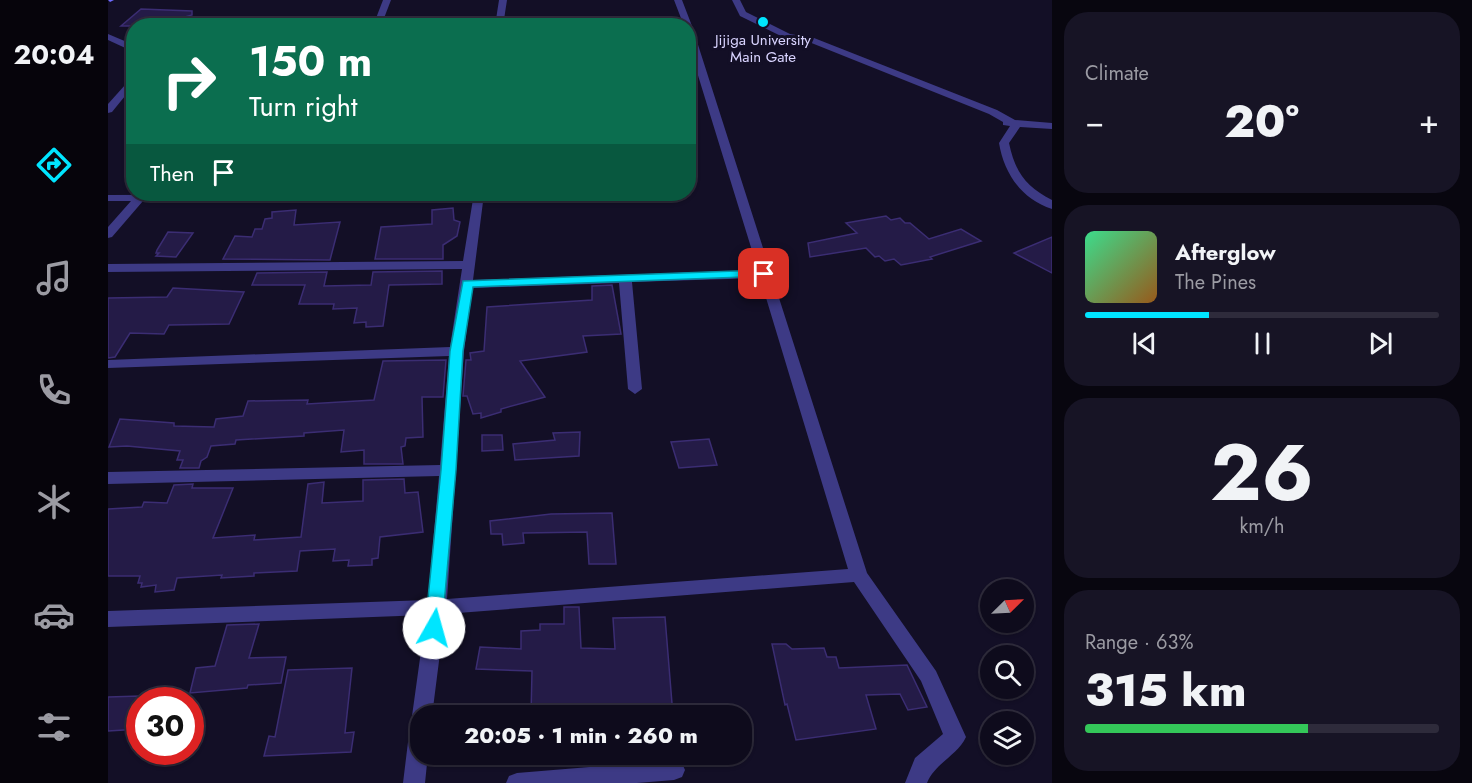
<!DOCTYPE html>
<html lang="en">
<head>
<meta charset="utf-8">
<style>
  :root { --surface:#0e0b1c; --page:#171425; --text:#f1f3f6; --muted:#9b9ba3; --line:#2e2b3b; --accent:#00e5ff }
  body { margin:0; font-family:Jost,sans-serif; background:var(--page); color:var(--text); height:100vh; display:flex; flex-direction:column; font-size:22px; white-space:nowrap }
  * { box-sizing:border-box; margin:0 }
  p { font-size:20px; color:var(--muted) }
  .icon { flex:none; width:33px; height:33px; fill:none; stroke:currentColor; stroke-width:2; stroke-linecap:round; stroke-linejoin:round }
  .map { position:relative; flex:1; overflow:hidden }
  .panel { display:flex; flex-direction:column; gap:12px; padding:12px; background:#08060f; width:420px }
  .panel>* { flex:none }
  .guide { position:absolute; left:18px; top:18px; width:570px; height:183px; border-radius:24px; box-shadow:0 2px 4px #0004,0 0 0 2px var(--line); background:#0b6e4f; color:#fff; overflow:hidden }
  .needle { width:39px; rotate:66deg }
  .buttons { position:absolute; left:872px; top:579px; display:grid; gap:12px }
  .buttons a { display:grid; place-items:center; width:54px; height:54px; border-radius:50%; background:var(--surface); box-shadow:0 2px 4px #0004,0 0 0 2px var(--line); font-size:30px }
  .speed { position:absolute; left:18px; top:687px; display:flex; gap:12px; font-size:30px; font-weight:700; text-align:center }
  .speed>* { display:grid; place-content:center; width:78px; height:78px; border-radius:50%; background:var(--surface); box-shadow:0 2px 4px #0004,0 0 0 2px var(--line); line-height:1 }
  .speed .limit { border:9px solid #d22; background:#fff; color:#111 }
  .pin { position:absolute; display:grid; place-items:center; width:51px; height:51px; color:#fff; margin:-26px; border-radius:12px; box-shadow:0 3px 9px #0006 }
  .me { position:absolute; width:66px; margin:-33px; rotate:7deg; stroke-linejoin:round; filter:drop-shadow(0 0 4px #0008) }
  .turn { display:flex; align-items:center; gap:21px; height:126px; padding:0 24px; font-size:27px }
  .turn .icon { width:78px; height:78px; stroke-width:2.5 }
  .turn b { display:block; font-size:42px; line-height:51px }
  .then { display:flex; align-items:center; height:57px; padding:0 24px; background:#0003; gap:12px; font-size:22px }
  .big { font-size:45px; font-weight:800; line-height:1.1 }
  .panel .tile { flex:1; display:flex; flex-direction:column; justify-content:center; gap:9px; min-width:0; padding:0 21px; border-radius:24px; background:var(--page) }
  .panel .dial { align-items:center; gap:0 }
  .dial b { font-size:78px; line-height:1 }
  .song { display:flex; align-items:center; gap:18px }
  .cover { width:72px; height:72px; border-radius:9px; background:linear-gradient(135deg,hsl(150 70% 55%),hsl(30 70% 35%)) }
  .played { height:6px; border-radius:3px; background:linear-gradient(90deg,var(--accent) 35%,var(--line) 35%) }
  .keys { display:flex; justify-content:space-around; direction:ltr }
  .heat { display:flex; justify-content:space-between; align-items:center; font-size:33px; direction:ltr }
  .charge { height:9px; border-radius:4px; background:linear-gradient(90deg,#34c759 63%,var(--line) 0) }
  .trip { position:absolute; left:302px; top:705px; width:342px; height:60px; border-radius:24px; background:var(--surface); box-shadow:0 2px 4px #0004,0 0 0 2px var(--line); font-weight:800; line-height:60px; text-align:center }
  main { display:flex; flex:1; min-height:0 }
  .menu { display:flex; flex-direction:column; width:108px; justify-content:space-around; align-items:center; background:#06040b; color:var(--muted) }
  .menu .icon { width:42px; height:42px }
  .menu .active { color:var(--accent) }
  .menu b { font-size:27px; color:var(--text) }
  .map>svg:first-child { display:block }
</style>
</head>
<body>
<main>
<nav class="menu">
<b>20:04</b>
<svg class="icon active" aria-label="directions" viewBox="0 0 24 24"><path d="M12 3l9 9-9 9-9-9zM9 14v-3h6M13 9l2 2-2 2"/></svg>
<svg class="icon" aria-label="music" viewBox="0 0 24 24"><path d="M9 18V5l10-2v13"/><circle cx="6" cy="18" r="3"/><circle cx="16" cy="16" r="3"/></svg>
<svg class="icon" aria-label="phone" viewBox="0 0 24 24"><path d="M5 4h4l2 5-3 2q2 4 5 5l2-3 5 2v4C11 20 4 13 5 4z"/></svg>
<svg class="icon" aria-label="climate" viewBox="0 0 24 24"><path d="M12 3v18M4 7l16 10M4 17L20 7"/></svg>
<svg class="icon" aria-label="car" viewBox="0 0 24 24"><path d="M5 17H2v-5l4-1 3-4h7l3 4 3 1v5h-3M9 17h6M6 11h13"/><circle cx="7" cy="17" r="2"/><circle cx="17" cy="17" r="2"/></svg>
<svg class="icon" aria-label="filters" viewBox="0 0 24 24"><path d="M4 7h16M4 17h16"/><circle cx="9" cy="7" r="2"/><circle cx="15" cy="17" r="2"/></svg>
</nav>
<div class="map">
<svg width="944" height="783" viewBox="0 0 944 783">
  <rect width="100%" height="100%" fill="#130f26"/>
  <g fill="#241b47" stroke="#3b2d73" stroke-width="1.5">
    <polygon points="33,9 84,11 84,15 45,26 13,26"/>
    <polygon points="345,208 346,220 352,222 349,236 335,245 335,259 267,259 273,227 324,224 324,210"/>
    <polygon points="188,210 186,225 232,222 222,260 115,259 127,236 144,237 147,229 154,229 157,219 164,218 164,212"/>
    <polygon points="778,216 783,220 792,218 797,223 802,223 821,239 853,229 873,241 822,257 824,259 793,265 786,259 777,261 771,256 767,257 758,248 702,257 700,243 749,233 738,223"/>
    <polygon points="60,232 85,233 68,257 48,256 51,253 48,253 49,250"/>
    <polygon points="944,237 944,273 906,253"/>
    <polygon points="334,271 334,284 281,285 275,326 258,327 258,322 246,323 249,308 225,309 226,304 191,304 197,285 144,285 149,273 219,272 216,286 263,285 265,272"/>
    <polygon points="504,285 513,334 475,336 479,352 412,361 437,397 393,409 393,412 373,418 373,413 365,414 359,396 355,396 358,360 363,360 362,353 376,351 379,307 484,300 484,286"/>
    <polygon points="65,288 136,292 121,324 61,325 56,334 22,333 7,357 0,358 0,298 59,297"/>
    <polygon points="338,360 335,397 314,397 315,437 298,438 297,446 293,447 295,464 256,464 256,450 233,452 236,430 196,433 196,436 128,440 127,444 103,446 99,457 93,461 91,468 72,468 75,460 69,460 72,451 19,446 1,447 12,419 66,423 66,426 106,427 108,419 135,416 140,401 200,400 199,404 266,400 275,361"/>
    <polygon points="472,432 471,456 407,460 405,444 447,440 445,433"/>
    <polygon points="374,435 394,435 395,450 374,451"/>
    <polygon points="601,439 609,465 571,468 563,442"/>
    <polygon points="296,479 297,493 310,492 315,532 272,537 270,558 264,559 264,565 240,566 241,560 225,561 227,549 192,551 189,571 146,573 146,576 113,578 114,575 69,578 66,590 47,592 48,585 33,587 34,583 30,583 32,576 0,576 0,509 34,507 36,502 59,503 66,485 85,484 84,488 125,488 105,538 147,535 146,540 193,537 200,484 216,482 214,503 255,501 255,480"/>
    <polygon points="504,513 508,564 481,564 479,532 415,533 416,543 395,545 394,534 383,534 382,521 443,514"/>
    <polygon points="456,607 471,607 473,648 507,649 505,618 557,617 565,716 532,716 532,713 423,716 424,671 368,669 372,647 413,649 413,631 432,630 432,624 456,624"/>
    <polygon points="151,624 141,658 178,657 173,683 140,685 139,688 82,693 88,668 107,666 119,625"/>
    <polygon points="664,644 678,644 684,649 716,648 719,657 728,657 731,668 799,665 819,707 800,710 792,694 758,695 768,729 688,740 679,704 677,705"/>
    <polygon points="244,668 237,733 246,732 243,752 156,756 161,736 167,737 180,670"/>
    <polygon points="32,696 32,729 0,731 0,697"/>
  </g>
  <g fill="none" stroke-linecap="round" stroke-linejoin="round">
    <g fill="#3d3a85" fill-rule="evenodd">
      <polygon points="275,0 283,0 273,26 265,26"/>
      <polygon points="391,0 399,0 395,26 387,26"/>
      <path d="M566,0H574L584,26L759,573L828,671L858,737C849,756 827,763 819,783H797L807,758L835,734L813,681L746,582L337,614L324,716H312V724L307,722L304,716L318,615L0,627V611L320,600L331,476L0,484V472L332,465L341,356L0,368V360L342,347L354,269L0,272V264L355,261L365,199L35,201L4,237L0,238V227L23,201H0V195L376,194L365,280L650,270L580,43V26H576ZM652,278L740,569L339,599L356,351L364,288L511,283L520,389L527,394L534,389L524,282Z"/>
      <path d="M624,0H632L638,12L682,34L706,38L889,110L907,120L944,123V129L912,127L901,143C907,172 918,187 944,200V209C913,199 896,173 891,143L902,126L895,125V122L881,114L701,42L677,38L632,16Z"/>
      <polygon points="0,34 26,45 26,52 0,40"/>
      <polygon points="26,75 26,85 4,112 0,113 0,104"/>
      <polygon points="312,725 312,754 320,754 317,783 295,783 301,734 305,727"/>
      <polygon points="566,760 574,763 577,770 574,777 566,780 529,783 398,783 401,776 409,773"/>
    </g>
    <polygon fill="#6f6bff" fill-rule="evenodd" points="0,0 6,0 2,2"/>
  </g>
  <polygon fill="#00e5ff" stroke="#0095a6" stroke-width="1.5" points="656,270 662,274 660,276 365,287 355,351 348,470 334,628 332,633 326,635 319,633 317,628 333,470 342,351 355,281"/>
  <circle fill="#00e5ff" stroke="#130f26" stroke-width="2" cx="655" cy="22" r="6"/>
  <g text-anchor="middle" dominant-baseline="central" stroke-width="6" stroke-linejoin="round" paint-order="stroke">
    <g font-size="15" fill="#d9d4ff" stroke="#130f26">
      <text x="655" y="40">Jijiga University<tspan x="655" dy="17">Main Gate</tspan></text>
    </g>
  </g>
</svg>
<div class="buttons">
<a><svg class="needle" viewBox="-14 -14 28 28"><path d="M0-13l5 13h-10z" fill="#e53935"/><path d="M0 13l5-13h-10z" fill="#9b9ba3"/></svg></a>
<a><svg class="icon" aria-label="search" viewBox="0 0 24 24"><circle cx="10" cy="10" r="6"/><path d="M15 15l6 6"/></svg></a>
<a><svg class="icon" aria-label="layers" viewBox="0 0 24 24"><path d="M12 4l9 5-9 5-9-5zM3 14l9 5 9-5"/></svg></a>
</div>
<div class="speed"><div class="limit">30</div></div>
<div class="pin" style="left:656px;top:274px;background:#d93025"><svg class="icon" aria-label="arrive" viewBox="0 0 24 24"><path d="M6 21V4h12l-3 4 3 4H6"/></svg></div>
<svg class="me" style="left:326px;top:628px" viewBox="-20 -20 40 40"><circle r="19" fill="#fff"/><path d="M0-13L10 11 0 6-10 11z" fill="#00e5ff"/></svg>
<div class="trip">20:05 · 1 min · 260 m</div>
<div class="guide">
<div class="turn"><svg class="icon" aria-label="right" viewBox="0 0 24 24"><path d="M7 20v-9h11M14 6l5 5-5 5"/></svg><div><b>150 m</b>Turn right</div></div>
<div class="then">Then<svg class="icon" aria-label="arrive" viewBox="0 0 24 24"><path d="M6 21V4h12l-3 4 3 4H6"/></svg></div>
</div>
</div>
<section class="panel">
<div class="tile"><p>Climate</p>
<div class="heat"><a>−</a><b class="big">20°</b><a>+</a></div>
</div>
<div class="tile">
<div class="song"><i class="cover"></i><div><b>Afterglow</b><p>The Pines</p></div></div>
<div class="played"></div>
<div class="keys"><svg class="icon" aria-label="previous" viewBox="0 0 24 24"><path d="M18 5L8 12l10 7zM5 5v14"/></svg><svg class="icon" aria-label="pause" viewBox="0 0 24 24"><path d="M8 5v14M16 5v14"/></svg><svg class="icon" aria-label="next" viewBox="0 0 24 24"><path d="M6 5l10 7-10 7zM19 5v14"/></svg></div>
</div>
<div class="tile dial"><b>26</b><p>km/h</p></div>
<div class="tile"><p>Range · 63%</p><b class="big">315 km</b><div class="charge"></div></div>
</section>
</main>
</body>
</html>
